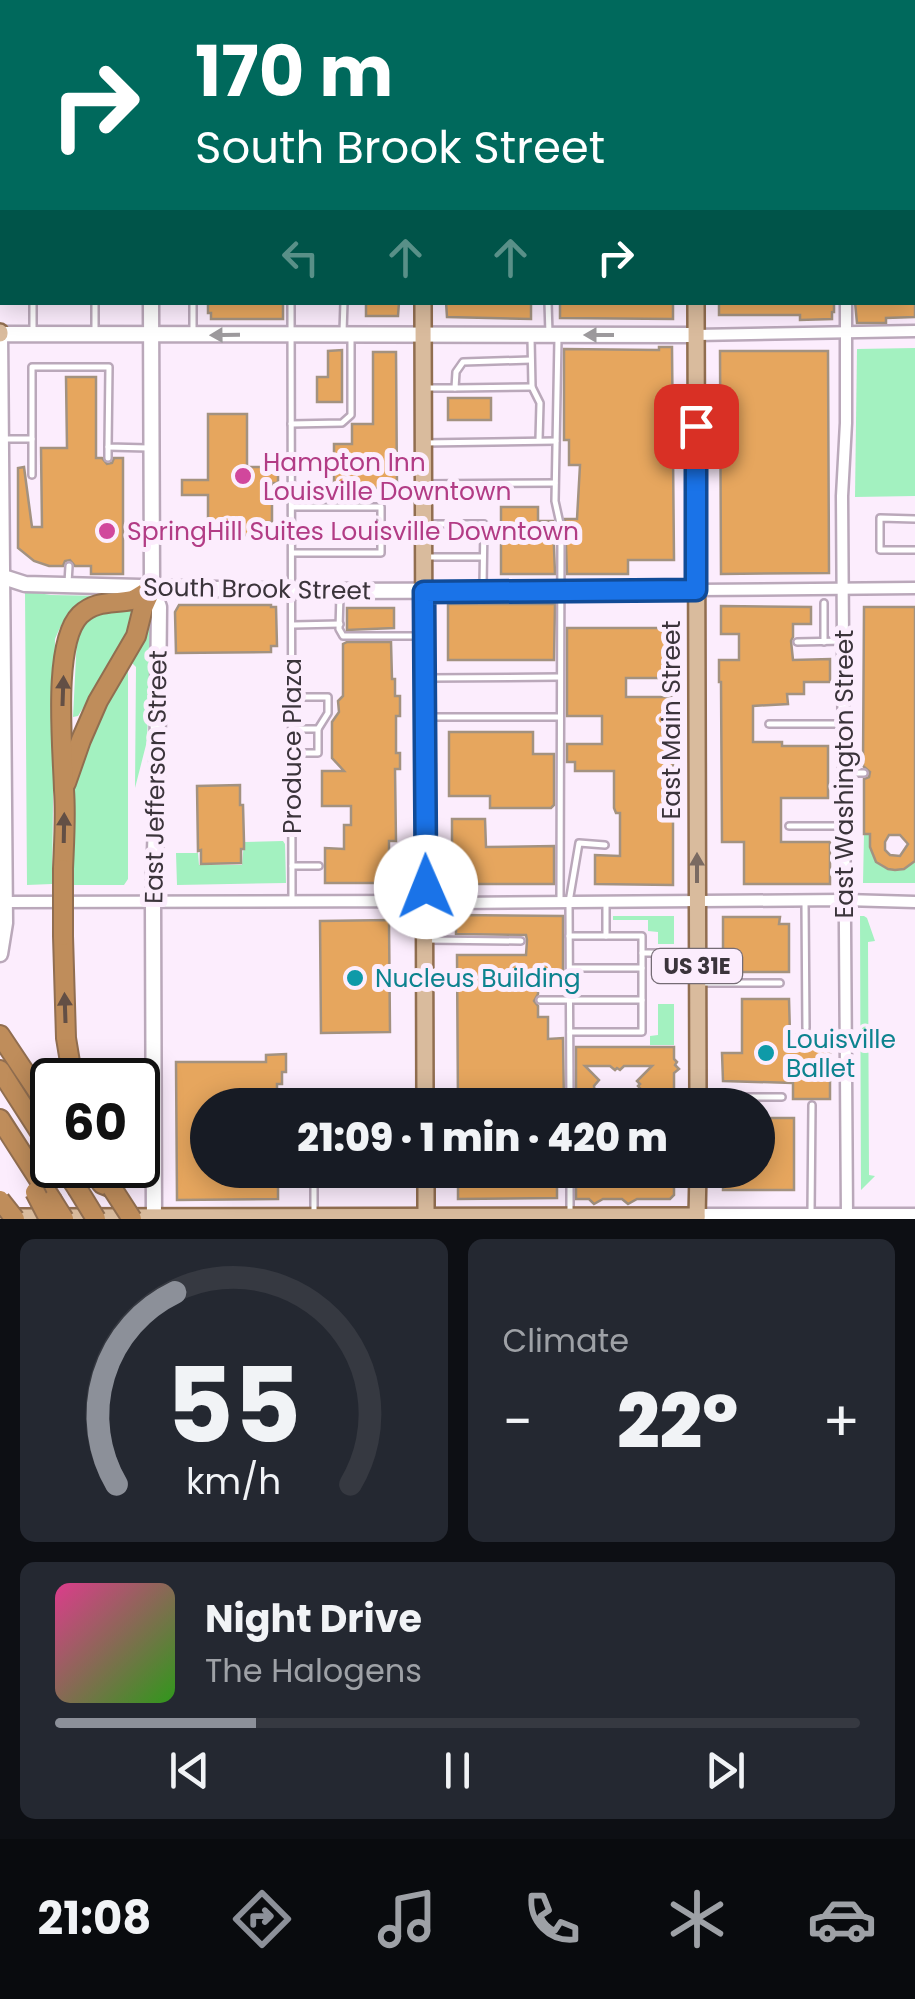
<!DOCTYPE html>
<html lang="en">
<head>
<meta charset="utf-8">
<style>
  :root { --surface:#171b24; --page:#242831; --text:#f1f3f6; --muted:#9ea1a6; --line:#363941; --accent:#8c9099 }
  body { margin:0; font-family:Poppins,sans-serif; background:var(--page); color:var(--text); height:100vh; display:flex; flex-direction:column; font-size:38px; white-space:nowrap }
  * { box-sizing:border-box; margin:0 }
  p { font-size:32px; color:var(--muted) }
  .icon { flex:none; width:55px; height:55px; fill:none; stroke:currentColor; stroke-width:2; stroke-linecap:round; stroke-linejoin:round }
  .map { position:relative; height:1219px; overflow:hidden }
  .side { display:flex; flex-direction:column; gap:20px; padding:20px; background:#0d0f14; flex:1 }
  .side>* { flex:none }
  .banner { position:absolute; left:0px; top:0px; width:915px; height:305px; box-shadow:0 5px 25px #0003; background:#00695c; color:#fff; overflow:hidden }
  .speed { position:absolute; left:30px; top:1058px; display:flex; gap:20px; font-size:50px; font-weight:700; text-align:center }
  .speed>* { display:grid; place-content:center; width:130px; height:130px; border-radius:50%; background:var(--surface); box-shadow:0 5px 25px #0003; line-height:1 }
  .speed .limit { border:5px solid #111; border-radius:15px; background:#fff; color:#111 }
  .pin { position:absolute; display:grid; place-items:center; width:85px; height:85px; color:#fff; margin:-42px; border-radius:20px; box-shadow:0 5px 15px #0006 }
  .me { position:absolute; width:110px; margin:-55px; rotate:359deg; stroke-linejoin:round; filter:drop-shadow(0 0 8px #0008) }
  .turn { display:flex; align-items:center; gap:35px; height:210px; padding:0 30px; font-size:45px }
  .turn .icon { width:130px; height:130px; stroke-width:2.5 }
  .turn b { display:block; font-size:70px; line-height:85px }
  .lanes { display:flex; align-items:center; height:95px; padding:0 30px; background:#0003; justify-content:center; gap:50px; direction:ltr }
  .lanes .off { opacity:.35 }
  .big { font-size:75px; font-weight:800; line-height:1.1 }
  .side .card { flex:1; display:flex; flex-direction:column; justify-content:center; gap:15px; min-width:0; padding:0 35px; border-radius:15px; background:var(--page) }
  .side .dial { align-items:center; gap:0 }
  .dial svg { height:260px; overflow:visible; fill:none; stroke:var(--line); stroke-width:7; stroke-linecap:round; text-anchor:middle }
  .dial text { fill:var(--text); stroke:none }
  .song { display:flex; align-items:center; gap:30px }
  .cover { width:120px; height:120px; border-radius:15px; background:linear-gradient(135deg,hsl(330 70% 55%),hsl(110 70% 35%)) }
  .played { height:10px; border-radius:5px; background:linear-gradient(90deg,var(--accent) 25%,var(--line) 25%) }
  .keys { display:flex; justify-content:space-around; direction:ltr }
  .heat { display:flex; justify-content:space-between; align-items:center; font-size:55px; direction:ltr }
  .side .tiles { flex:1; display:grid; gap:20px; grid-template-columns:1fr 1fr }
  .card:last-child { grid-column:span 2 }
  .trip { position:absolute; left:190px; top:1088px; width:585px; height:100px; border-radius:50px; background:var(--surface); box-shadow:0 5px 25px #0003; font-weight:800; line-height:100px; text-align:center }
  .menu { display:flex; height:160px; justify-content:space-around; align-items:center; background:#090b0e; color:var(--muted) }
  .menu .icon { width:70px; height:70px }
  .menu .current { color:var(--accent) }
  .menu b { font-size:45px; color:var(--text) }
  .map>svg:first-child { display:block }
</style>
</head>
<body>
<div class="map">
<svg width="915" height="1219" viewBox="0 0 915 1219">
  <rect width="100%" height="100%" fill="#fcedfd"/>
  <g fill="#a3f1c0">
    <polygon points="915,348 915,496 855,497 857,349"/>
    <path d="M25,591L51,595L106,596V598C75,600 67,611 55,639L52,884L27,885Z"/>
    <path d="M131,607L132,621L129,634L78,716L73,717L77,637C85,611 108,611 131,607Z"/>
    <polygon points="151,623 147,741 135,788 136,667 132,663"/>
    <path d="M128,668V879L124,885H73C73,857 71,827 73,798C78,751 104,707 128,668Z"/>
    <path d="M864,834H873C863,864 892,881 915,861V883H863Z"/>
    <polygon points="283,841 285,844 286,883 177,885 176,853 198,853 199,865 242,865 244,842"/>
    <polygon points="613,916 674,916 674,944 658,944 658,932 648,931 648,920 613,920"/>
    <polygon points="860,916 864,916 867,918 875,941 868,942 869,1175 875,1176 861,1190"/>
    <polygon points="658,1004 674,1004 674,1045 650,1045 650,1036 658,1035"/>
  </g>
  <g fill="#e6a65e" stroke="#a39280" stroke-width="2.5" fill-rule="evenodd">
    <polygon points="208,302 283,302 283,319 211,319 211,313 208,313"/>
    <polygon points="366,302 399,302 398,316 366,316"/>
    <polygon points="446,302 531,302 531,319 447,317"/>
    <polygon points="560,302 673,302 673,319 560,318"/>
    <polygon points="719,302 834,302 834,312 832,312 832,319 800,320 800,315 719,315"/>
    <polygon points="855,302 915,302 915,317 886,318 886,323 857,323"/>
    <polygon points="659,347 672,347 674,560 628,560 628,574 567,574 565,519 577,519 580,465 569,465 569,440 564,440 564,349 659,350"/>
    <polygon points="342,350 342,402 317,402 317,377 328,377 328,351"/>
    <polygon points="720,351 828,351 829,573 721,574"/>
    <polygon points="373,352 396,352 397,488 334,488 334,444 352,444 352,424 373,424"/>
    <polygon points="66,377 96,377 96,458 102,458 107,464 112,463 114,458 123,458 123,574 91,574 91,566 75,566 70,560 65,561 63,566 49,566 34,561 18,548 18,468 24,467 32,527 42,527 41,448 67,448"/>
    <rect x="448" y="398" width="43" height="22"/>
    <polygon points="208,414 247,414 247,467 273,467 273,472 278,473 278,483 272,483 272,522 263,522 263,534 208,537 208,495 182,495 182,480 208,480"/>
    <polygon points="501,507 538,507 538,521 553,521 555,574 501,574"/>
    <polygon points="448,604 555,604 554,660 448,660"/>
    <polygon points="179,605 271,605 271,607 276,607 277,646 271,646 271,652 176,653 175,612"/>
    <polygon points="721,606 811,607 811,624 793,624 793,637 791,641 793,660 830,659 830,682 804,682 804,694 787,694 788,704 753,706 753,742 782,742 782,746 828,746 828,798 781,798 781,842 830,842 830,884 744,884 744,842 722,842 721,682 719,682 719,660 739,660 739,634 721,634"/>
    <path d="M864,607H915V861L904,869L895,870L888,869L876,862L870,847V834H864V779L869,777L870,772L863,766ZM889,835H900L908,844L900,856L890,855L885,850V842Z"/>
    <polygon points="347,608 394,608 394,628 347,630"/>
    <polygon points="567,628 674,628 674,678 626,678 626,697 673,697 673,885 595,884 595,855 620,856 620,813 616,813 614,808 614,771 575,771 575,762 567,762 567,744 602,744 602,716 567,716"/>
    <polygon points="347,642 391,642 392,679 395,679 395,696 400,696 400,716 396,716 396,753 400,753 400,769 395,769 396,841 389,841 389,866 401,866 401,883 325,883 325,848 344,849 344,825 351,825 351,806 322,806 322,771 344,771 332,758 332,722 339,712 338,701 343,696 343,644"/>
    <polygon points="449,732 533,732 533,754 554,754 554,805 551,808 490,808 490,796 449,796"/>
    <polygon points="240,785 240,805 243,805 244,842 244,849 241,849 241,863 201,864 201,850 198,851 197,786"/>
    <polygon points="452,819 485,819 486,847 554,846 554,884 448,884 448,868 452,867"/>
    <polygon points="456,915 563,916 563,983 538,983 538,994 534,1001 538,1006 538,1017 548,1017 548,1039 563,1038 564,1105 458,1105 457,955 526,955 527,940 526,935 456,934"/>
    <polygon points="723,917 780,917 779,924 789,924 789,972 723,972"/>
    <polygon points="389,920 390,1032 321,1033 320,921"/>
    <polygon points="742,999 789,999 790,1035 830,1035 830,1099 793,1099 793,1083 723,1081 722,1053 742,1053"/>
    <polygon points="576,1047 674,1047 674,1059 677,1062 675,1065 679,1069 674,1073 674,1090 677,1093 674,1095 679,1100 674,1105 656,1105 638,1086 640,1084 637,1081 652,1066 624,1066 620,1070 617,1068 615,1070 610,1066 585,1066 599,1080 594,1086 595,1095 610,1105 576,1105"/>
    <polygon points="286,1054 286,1072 282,1072 282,1084 277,1084 277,1105 208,1105 208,1170 278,1170 278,1199 177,1200 176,1062 266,1062 266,1055"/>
    <polygon points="758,1118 794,1118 794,1190 723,1190 723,1170 758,1170"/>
    <polygon points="458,1170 557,1170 557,1198 458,1199"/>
    <polygon points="576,1170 674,1170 674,1195 670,1199 637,1199 628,1204 622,1199 603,1199 594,1204 589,1199 576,1199"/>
  </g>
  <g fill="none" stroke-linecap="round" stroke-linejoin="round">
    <g stroke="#baa8ba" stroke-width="10">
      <g id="lane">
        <polyline points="542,0 542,2"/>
        <polyline points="0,229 2,229"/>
        <polyline points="0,253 2,253"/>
        <polyline points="0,292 2,292"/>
        <polyline points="95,302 95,329"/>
        <polyline points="291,302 292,899"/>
        <polyline points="548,302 549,334"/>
        <polyline points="33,329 33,302"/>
        <polyline points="193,332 193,302"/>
        <polyline points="343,332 344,302"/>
        <polyline points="531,338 532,387 540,403 539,440"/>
        <polyline points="558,338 555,501 561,528 560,902"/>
        <polyline points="531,360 463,362 456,372 455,388 532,387"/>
        <polyline points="428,388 455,388"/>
        <polyline points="291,424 342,423 351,415 351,336"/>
        <polyline points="6,439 32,439 32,367 109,367 108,447 148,448"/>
        <polyline points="424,443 556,441"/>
        <polyline points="108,458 108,447"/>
        <polyline points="32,475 32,439"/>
        <polyline points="426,484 555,483"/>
        <polyline points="915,519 880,518 880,550 915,550"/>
        <polyline points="427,524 484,524 483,586"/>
        <polyline points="292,553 381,553 381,507 292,507"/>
        <polyline points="427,557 483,557"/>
        <polyline points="68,583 69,566"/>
        <polyline points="340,594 339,629 343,636 419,636"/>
        <polyline points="293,625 340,624"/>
        <polyline points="797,642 843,641"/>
        <polyline points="824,642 824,603"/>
        <polyline points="428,678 560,677"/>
        <polyline points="292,697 328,697 328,713 318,729 293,729"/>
        <polyline points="428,717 560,717"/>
        <polyline points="769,724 841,724"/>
        <polyline points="292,753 318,753 318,729"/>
        <polyline points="844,773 864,773"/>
        <polyline points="789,826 841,826"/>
        <polyline points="292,866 319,866"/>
        <polyline points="805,903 806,1028"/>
        <polyline points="569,936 606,936 606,902"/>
        <polyline points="428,940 521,941"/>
        <polyline points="642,953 694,953"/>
        <polyline points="570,968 642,968"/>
        <polyline points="700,983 780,983"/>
        <polyline points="540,1000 642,1000"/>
        <polyline points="570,1032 642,1032 642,936 606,936"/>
        <polyline points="701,1097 782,1097"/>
        <polyline points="570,1105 569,902 579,843 605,845"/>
        <polyline points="570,1170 570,1212"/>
        <polyline points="811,1212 812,1105"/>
        <polyline points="314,1216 314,1182 316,1177 323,1176"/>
      </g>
    </g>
    <g stroke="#baa8ba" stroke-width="15">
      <g id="street">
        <polyline points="846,302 846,423 842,496 847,1216"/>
        <polyline points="696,335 915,331"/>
        <polyline points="696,590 915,588"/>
        <polyline points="1,902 425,901 450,903 845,900 915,902"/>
      </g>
    </g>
    <g stroke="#baa8ba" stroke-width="19">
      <g id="secondary">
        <polyline points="150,2 150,0"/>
        <polyline points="912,85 915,85"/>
        <polyline points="151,302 152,588 159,607 157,799 153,901 154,1219"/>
        <polyline points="0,576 25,584 292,591 696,590"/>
        <polyline points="0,954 5,923 0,334 696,335"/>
        <polyline points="697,1216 915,1216"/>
      </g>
    </g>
    <g stroke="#916e50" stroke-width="20">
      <g id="primary">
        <polyline points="421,0 421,2"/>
        <polyline points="696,2 696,0"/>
        <polyline points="0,64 2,64"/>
        <polyline points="912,71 915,71"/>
        <polyline points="423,302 425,1105"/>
        <polyline points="696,302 698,1105"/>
        <polyline points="0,332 0,334"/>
        <polyline points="426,1170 426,1219"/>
        <polyline points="0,1217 697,1216"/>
        <polyline points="697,1219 698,1170"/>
      </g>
    </g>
    <g stroke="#916e50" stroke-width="22">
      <g id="highway">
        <polyline points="66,783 81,740 98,701 136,636 143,608 152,588"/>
        <path d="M63,869C64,843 66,816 64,790C63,750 52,643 80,615C96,600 113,604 132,600C138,598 146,592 152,588"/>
        <polyline points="63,936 66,1038 73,1080"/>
        <polyline points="0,1035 52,1113"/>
        <polyline points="0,1070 52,1151"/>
        <polyline points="0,1119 52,1200"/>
        <polyline points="62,1165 77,1188"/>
        <polyline points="88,1165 102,1184 112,1188"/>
        <polyline points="106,1165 112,1176 112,1188"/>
      </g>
    </g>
    <use href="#lane" stroke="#fff" stroke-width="5"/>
    <use href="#street" stroke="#fff" stroke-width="10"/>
    <use href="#secondary" stroke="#fff" stroke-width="14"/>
    <use href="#primary" stroke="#d9bb9d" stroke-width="15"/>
    <use href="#highway" stroke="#bf8d5b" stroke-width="18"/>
    <g stroke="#916e50" stroke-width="22" stroke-linecap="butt">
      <g id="highway-bridge">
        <polyline points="63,869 63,936"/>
        <polyline points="77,1188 96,1219"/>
        <polyline points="112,1188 132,1219"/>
        <polyline points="35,1192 49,1219"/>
        <polyline points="0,1200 15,1219"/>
        <polyline points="52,1200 64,1219"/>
      </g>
    </g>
    <use href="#highway-bridge" stroke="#bf8d5b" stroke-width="18"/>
  </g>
  <defs><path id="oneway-solid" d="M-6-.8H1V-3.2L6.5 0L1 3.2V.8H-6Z" transform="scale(2.5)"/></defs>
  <g fill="#9d9a9d">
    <use href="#oneway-solid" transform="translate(225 335) rotate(179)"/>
    <use href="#oneway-solid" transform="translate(599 335) rotate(180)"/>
  </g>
  <g fill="#634f45">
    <use href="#oneway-solid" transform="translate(63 691) rotate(-88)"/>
    <use href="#oneway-solid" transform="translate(64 828) rotate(-89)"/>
    <use href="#oneway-solid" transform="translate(65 1008) rotate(-92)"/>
  </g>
  <use fill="#7a6a62" href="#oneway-solid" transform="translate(697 868) rotate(-90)"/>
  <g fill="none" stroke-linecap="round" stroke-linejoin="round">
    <g stroke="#114b97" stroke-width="25">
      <polyline id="route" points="426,887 424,592 696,590 696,426"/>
    </g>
    <use href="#route" stroke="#1a73e8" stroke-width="18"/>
  </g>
  <g fill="#d1479c" stroke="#fcedfd" stroke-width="4">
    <circle cx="243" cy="476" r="10"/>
    <circle cx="107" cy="531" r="10"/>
  </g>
  <g fill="#0f9aa8" stroke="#fcedfd" stroke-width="4">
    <circle cx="355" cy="978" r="10"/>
    <circle cx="766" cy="1053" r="10"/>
  </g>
  <g text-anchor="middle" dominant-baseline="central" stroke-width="10" stroke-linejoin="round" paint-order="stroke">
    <rect fill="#fcedfd" stroke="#756c75" stroke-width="2.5" x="652" y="949" width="90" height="34" rx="8"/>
    <g font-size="22" font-weight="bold" fill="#3b343b">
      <text x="697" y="966">US 31E</text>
    </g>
    <g font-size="25" fill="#b23c85" stroke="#fcedfd" text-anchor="start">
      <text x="263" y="462">Hampton Inn<tspan x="263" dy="29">Louisville Downtown</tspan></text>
      <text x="127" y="531">SpringHill Suites Louisville Downtown</text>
    </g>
    <g font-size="25" fill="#3b343b" stroke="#fcedfd">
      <text transform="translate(257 589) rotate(1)">South Brook Street</text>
      <text transform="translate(671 720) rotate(-90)">East Main Street</text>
      <text transform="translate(292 746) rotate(-90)">Produce Plaza</text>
      <text transform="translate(844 774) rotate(-90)">East Washington Street</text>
      <text transform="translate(156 777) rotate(-89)">East Jefferson Street</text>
    </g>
    <g font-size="25" fill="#0d838f" stroke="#fcedfd" text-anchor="start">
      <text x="375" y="978">Nucleus Building</text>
      <text x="786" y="1039">Louisville<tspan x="786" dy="29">Ballet</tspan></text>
    </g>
  </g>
</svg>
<div class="speed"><div class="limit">60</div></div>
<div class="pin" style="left:696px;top:426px;background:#d93025"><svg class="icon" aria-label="arrive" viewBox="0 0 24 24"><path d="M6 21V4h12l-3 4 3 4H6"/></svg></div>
<svg class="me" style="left:426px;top:887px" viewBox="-20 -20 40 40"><circle r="19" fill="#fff"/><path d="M0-13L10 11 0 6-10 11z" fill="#1a73e8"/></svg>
<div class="trip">21:09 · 1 min · 420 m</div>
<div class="banner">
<div class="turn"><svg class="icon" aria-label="right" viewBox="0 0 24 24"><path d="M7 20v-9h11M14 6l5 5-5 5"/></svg><div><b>170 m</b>South Brook Street</div></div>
<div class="lanes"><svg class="icon off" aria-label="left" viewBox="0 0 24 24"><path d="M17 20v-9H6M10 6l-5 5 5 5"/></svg><svg class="icon off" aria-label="ahead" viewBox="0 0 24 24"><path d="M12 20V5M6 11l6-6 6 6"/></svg><svg class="icon off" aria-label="ahead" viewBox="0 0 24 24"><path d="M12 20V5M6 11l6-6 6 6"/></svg><svg class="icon" aria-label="right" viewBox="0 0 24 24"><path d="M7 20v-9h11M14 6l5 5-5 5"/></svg></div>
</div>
</div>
<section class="side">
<div class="tiles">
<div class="card dial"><svg viewBox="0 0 100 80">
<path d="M14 69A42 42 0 1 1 86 69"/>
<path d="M14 69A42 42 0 0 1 32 10" stroke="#8c9099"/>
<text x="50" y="56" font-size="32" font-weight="700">55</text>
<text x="50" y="72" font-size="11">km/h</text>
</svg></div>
<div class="card"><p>Climate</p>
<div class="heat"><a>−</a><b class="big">22°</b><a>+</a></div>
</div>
<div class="card">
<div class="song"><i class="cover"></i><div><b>Night Drive</b><p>The Halogens</p></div></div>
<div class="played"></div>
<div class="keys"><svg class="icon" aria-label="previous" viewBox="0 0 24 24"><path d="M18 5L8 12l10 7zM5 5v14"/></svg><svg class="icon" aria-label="pause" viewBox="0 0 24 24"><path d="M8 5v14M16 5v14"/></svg><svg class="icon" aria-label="next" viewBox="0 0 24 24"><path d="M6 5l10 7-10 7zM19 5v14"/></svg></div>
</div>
</div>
</section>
<nav class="menu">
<b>21:08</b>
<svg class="icon current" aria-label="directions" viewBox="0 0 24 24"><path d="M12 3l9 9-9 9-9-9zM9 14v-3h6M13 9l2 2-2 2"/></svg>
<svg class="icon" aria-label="music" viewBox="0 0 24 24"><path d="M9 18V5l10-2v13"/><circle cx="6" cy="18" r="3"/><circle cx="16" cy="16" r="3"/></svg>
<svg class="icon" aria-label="phone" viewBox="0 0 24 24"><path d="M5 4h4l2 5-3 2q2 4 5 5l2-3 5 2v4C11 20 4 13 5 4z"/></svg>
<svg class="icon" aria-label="climate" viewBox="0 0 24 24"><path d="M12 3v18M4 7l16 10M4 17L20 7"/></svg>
<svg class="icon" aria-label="car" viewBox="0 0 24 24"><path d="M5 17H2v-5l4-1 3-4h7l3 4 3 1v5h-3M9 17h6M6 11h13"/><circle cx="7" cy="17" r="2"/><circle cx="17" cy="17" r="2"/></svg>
</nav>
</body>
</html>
